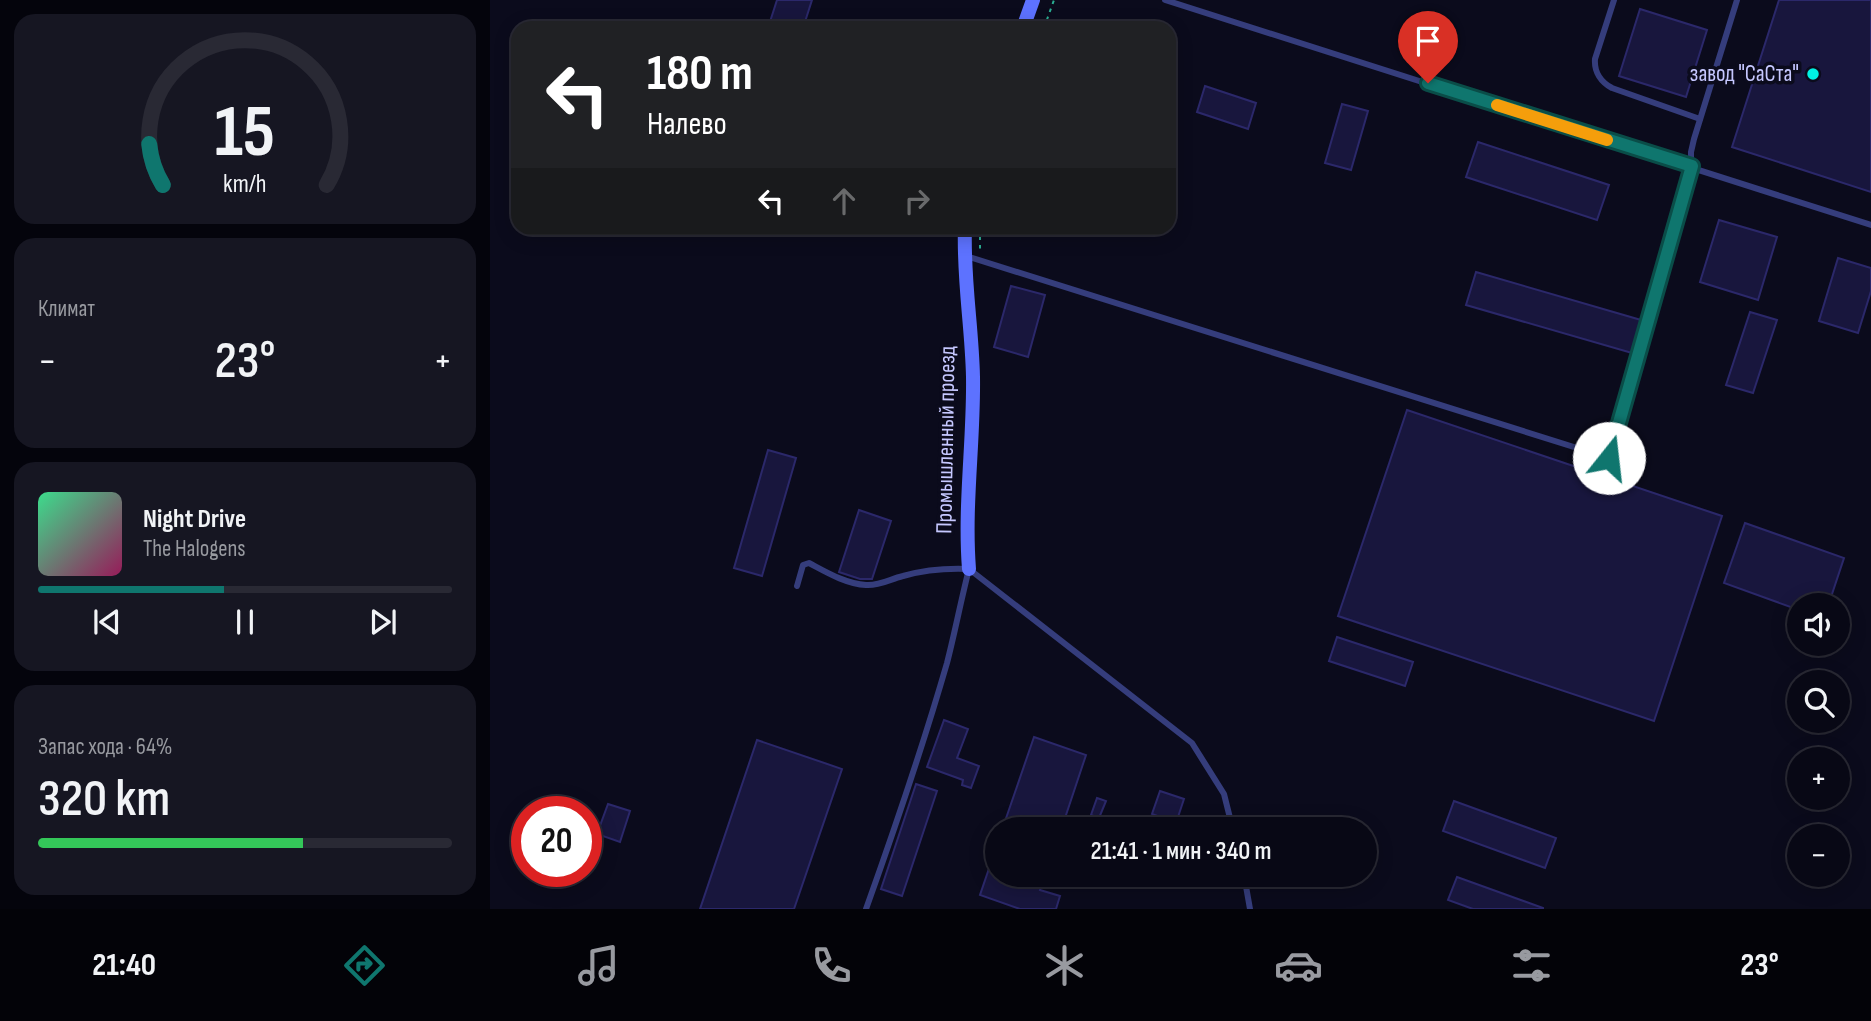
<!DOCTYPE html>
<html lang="ru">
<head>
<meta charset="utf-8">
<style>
  :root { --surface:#080815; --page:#161622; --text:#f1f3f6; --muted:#989aa0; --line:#292934; --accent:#0f766e }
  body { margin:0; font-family:"Sofia Sans Condensed",sans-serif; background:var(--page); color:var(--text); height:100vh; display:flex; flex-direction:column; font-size:26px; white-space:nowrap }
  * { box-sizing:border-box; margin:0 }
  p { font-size:23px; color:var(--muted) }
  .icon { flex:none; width:38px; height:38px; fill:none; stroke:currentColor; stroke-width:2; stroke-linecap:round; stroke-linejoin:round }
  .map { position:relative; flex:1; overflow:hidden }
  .panel { display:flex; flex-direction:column; gap:14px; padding:14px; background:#04040c; width:490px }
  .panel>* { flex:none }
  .top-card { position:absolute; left:21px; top:21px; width:665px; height:214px; border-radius:21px; box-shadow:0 4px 18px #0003,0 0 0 2px var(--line); background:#202124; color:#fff; overflow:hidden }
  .fabs { position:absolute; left:1297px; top:593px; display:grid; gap:14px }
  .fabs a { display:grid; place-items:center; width:63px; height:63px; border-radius:50%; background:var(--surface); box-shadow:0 4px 18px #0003,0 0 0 2px var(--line); font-size:35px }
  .speed { position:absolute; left:21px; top:796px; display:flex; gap:14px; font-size:35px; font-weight:700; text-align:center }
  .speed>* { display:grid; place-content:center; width:91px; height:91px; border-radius:50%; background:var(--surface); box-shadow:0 4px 18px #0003,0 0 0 2px var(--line); line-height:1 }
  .speed .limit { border:10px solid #d22; background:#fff; color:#111 }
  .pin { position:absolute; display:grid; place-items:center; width:60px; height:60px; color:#fff; margin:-72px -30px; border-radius:50% 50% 50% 0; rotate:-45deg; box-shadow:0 0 7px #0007 }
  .pin .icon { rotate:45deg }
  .me { position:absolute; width:77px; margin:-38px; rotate:16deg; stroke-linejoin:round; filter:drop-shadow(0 0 5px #0008) }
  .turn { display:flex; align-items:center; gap:24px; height:147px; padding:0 21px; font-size:32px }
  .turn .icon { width:91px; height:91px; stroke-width:2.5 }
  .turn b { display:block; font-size:49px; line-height:60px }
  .lanes { display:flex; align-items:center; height:66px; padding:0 21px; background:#0003; justify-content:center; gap:35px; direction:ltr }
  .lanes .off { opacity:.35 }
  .big { font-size:52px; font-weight:600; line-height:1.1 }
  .panel .card { flex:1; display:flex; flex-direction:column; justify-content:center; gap:10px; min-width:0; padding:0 24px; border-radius:21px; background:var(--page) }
  .panel .dial { align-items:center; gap:0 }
  .dial svg { height:182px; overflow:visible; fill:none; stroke:var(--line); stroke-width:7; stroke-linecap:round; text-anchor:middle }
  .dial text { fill:var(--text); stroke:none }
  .song { display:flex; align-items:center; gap:21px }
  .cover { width:84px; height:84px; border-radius:10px; background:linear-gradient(135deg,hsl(150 70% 55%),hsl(330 70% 35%)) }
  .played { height:7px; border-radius:4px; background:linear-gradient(90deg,var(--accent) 45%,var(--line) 45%) }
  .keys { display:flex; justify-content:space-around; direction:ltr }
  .heat { display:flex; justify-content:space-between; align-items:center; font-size:38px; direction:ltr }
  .charge { height:10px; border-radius:5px; background:linear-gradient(90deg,#34c759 64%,var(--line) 0) }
  .trip { position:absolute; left:495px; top:817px; width:392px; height:70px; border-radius:35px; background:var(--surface); box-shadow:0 4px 18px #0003,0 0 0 2px var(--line); font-weight:600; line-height:70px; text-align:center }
  .tabs { display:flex; height:112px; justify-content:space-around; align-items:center; background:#030308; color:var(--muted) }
  .tabs .icon { width:49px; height:49px }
  .tabs .on { color:var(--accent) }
  .tabs b { font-size:32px; color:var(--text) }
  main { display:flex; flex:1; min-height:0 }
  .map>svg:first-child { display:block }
</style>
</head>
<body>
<main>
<section class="panel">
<div class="card dial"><svg viewBox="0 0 100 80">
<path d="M14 69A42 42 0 1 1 86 69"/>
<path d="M14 69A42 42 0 0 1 8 51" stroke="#0f766e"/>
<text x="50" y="56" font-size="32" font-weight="700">15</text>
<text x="50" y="72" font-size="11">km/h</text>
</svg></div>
<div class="card"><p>Климат</p>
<div class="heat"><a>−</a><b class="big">23°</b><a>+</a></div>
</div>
<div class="card">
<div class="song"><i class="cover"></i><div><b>Night Drive</b><p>The Halogens</p></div></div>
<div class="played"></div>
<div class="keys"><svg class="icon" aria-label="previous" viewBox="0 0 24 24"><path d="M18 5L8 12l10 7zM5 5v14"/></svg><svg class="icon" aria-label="pause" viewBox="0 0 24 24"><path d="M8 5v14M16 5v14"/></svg><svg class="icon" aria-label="next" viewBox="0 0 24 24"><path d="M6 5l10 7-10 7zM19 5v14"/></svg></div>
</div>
<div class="card"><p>Запас хода · 64%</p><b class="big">320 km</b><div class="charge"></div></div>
</section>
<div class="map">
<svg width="1381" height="909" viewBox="0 0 1381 909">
  <rect width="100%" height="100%" fill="#0b0b1c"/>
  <g fill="#18163d" stroke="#2b286a" stroke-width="2">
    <polygon points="287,0 322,0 313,28 278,28"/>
    <polygon points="1289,0 1381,0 1381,192 1242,147"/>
    <polygon points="1150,9 1217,30 1196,97 1129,76"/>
    <polygon points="715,86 766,103 758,129 707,112"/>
    <polygon points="852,104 878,111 861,170 835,163"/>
    <polygon points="988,142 1119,185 1107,220 976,177"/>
    <polygon points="1229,220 1287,237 1268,300 1210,282"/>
    <polygon points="1348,258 1381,268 1381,291 1368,333 1329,321"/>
    <polygon points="986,272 1151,320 1142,353 976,305"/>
    <polygon points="521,286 555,295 538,357 504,347"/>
    <polygon points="1260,312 1287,320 1263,393 1236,385"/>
    <polygon points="917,410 1232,516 1164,721 848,616"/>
    <polygon points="278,450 306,458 272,576 244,568"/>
    <polygon points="369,510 401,521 382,579 370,579 349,572"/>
    <polygon points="1255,523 1354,558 1338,606 1309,606 1309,610 1234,583"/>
    <polygon points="847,637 923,662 915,686 839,661"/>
    <polygon points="454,720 478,729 467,758 489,766 481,788 472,785 473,780 437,767"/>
    <polygon points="544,737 596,755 571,830 512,830"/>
    <polygon points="267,740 352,769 304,909 210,909"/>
    <polygon points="426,784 447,791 412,896 391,889"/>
    <polygon points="670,791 694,799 686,823 662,814"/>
    <polygon points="607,798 616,801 609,818 601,815"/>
    <polygon points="964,801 1066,838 1055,868 953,831"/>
    <polygon points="118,804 140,811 130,842 107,834"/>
    <polygon points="506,848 508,875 555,875 550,890 570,896 566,909 530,909 490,895"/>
    <polygon points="967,877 1053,908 1053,909 983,909 958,900"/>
  </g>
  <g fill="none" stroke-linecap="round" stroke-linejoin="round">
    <g stroke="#2aaf93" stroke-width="2" stroke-dasharray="3.5 5" stroke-linecap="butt">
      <polyline points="554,28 564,0"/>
      <polyline points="490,228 490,251"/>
    </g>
    <g stroke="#353d7c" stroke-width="6">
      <polyline points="675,0 1381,225"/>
      <path d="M1124,0L1105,59C1104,72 1111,82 1122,88L1210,119"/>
      <polyline points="476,256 1119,458 1201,166 1201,152 1204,139 1247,0"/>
      <path d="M307,586L313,565L319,563C336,572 356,584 376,585C390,586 400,579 413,576C434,570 456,568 479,569L702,743L734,794L743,830"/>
      <polyline points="754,875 760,909"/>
      <path d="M376,909C405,828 433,746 457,663C465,632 471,600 479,569"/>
    </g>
    <g stroke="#5d72ff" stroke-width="14">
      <polyline points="533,28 543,0"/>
      <path d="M475,228C473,278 482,327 483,377C484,441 474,505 479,569"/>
    </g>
  </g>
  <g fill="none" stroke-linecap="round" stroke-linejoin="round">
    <g stroke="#0a4d48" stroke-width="18">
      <polyline id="route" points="938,83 1202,166 1119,458"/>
    </g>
    <use href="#route" stroke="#0f766e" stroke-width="12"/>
    <polyline stroke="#f59e0b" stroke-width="12" points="1007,105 1117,140"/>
  </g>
  <circle fill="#00f1e4" stroke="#0b0b1c" stroke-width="2.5" cx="1323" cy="74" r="7"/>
  <g text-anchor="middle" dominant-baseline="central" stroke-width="7" stroke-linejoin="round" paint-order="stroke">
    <g font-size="23" fill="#c6c8ff" stroke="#0b0b1c" text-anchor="end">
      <text x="1309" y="74">завод "СаСта"</text>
    </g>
    <g font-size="23" fill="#c6c8ff" stroke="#0b0b1c">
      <text transform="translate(456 440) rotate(-89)">Промышленный проезд</text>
    </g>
  </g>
</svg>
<div class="fabs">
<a><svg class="icon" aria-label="sound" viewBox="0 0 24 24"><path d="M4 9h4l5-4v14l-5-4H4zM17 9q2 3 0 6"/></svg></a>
<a><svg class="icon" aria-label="search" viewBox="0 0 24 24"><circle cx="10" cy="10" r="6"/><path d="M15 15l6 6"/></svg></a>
<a>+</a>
<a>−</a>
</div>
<div class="speed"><div class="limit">20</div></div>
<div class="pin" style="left:938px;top:83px;background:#d93025"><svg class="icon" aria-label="arrive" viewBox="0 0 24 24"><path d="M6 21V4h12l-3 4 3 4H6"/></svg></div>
<svg class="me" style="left:1119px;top:458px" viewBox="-20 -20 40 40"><circle r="19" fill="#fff"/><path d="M0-13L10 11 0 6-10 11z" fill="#0f766e"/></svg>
<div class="trip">21:41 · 1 мин · 340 m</div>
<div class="top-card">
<div class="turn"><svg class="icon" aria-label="left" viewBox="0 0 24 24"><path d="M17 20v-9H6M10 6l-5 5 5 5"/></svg><div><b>180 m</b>Налево</div></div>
<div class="lanes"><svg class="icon" aria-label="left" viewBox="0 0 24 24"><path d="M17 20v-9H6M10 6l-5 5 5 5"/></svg><svg class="icon off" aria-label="ahead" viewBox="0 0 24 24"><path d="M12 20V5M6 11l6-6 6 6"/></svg><svg class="icon off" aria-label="right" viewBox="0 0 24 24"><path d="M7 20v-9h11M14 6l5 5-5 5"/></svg></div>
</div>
</div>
</main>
<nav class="tabs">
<b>21:40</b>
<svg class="icon on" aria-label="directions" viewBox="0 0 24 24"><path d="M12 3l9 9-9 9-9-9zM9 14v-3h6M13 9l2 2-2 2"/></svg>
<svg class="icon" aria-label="music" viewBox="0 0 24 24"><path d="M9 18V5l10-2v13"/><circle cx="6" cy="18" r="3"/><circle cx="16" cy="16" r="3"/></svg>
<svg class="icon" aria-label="phone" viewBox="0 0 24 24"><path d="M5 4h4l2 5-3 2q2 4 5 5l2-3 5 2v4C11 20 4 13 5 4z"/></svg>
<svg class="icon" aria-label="climate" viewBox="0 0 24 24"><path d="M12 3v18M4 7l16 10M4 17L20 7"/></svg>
<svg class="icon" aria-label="car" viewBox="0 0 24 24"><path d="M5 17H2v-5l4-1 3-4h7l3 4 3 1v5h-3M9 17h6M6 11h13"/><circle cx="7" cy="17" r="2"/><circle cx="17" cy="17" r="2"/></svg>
<svg class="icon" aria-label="filters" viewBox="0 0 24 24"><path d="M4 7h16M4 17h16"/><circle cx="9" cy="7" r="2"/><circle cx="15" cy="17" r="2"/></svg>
<b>23°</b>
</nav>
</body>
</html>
